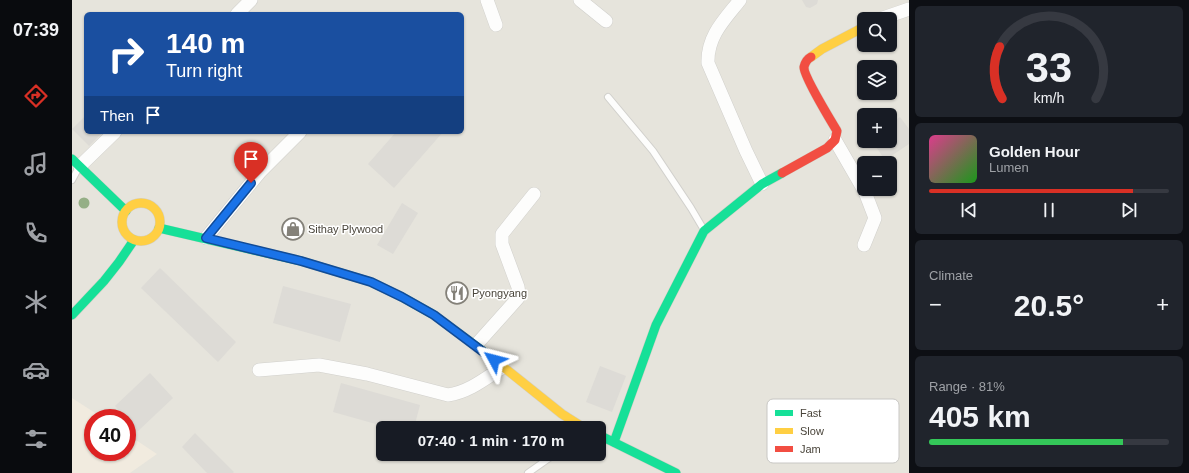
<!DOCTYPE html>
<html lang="en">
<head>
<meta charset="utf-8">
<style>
  :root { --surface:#171b24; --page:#20242c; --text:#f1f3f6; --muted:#9ea1a6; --line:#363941; --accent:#d93025 }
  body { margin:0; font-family:Arial,sans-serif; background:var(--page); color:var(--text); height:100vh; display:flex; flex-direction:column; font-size:15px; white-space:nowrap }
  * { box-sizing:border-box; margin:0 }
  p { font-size:13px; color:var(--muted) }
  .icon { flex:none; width:22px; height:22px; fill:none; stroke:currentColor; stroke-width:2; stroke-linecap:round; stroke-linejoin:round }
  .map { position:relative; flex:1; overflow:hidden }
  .sheet { display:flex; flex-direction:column; gap:6px; padding:6px; background:#0d0f14; width:280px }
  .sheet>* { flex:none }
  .guide { position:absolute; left:12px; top:12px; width:380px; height:122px; border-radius:6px; box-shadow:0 1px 3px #0004; background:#1a4fa0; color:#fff; overflow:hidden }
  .controls { position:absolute; left:785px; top:12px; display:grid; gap:8px }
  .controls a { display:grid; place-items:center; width:40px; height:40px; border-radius:6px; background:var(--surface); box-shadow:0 1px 3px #0004; font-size:20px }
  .speed { position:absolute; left:12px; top:409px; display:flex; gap:8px; font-size:20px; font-weight:700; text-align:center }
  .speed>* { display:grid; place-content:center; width:52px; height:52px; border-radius:50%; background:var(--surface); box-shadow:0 1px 3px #0004; line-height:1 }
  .speed .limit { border:6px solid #d22; background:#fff; color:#111 }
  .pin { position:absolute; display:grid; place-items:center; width:34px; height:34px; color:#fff; margin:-41px -17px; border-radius:50% 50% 50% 0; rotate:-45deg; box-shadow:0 0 4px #0007 }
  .pin .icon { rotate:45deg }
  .me { position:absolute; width:44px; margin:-22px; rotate:308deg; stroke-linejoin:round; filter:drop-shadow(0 0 3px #0008) }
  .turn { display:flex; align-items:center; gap:14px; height:84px; padding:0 16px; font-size:18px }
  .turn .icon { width:52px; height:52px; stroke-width:2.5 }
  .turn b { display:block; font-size:28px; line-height:34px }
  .then { display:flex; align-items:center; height:38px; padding:0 16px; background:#0003; gap:8px; font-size:15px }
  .big { font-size:30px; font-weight:700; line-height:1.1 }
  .sheet .widget { flex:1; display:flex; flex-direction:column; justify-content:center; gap:6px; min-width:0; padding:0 14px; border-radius:6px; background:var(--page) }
  .sheet .dial { align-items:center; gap:0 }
  .dial svg { height:104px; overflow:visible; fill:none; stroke:var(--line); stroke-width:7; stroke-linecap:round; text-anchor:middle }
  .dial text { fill:var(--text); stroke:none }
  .song { display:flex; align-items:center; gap:12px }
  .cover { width:48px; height:48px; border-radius:6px; background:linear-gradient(135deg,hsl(330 70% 55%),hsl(120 70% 35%)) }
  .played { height:4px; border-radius:2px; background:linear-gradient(90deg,var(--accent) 85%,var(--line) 85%) }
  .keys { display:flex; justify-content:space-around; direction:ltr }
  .heat { display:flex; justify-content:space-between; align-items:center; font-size:22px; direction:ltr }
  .charge { height:6px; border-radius:3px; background:linear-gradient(90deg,#34c759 81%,var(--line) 0) }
  .trip { position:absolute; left:304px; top:421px; width:230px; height:40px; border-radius:6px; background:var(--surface); box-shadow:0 1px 3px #0004; font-weight:700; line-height:40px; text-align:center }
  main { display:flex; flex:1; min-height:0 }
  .menu { display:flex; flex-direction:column; width:72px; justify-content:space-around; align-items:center; background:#090b0e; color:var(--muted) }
  .menu .icon { width:28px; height:28px }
  .menu .active { color:var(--accent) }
  .menu b { font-size:18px; color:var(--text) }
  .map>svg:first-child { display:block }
</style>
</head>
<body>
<main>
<nav class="menu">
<b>07:39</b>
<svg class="icon active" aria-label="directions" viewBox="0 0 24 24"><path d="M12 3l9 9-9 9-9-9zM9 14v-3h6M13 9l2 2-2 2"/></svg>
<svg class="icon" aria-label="music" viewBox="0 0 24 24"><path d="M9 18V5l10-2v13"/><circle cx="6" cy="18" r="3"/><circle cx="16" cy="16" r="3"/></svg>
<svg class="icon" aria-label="phone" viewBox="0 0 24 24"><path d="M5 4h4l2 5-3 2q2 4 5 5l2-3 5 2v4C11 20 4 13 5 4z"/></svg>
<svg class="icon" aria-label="climate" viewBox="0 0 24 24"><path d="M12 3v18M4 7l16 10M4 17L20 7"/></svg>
<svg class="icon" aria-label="car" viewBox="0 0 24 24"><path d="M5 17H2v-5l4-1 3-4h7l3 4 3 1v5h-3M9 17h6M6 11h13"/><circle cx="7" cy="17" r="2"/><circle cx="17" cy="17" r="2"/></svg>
<svg class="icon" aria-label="filters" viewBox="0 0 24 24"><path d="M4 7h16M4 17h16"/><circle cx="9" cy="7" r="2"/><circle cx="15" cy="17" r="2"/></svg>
</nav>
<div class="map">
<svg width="837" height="473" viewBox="0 0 837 473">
  <rect width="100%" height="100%" fill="#f3f2ee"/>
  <path fill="#e6e4dc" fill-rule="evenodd" d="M0,0H837V473H0ZM14,14H390V132H14ZM792,19H818V45H792ZM792,67H818V93H792ZM792,115H818V141H792ZM792,163H818V189H792ZM21,418H55V452H21ZM311,428H527V454H311Z"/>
  <polygon fill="#f1ebdf" points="0,398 31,418 21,418 21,452 55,452 55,434 85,454 58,473 0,473"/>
  <g fill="#dddbd6">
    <polygon points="730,0 746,0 745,4 738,8 734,7"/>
    <polygon points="14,115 14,132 31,132 17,146 0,129"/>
    <polygon points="828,117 837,129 837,144 813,160 800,141 818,141 818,124"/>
    <polygon points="324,132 371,132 322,188 296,164"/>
    <polygon points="330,203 346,213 321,254 305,245"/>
    <polygon points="88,268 164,342 146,362 69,288"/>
    <polygon points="211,286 279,304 268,342 201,323"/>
    <polygon points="528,366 554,376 540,412 514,402"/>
    <polygon points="78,373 101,398 66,431 43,406"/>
    <polygon points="269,383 348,405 342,428 318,428 261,412"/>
    <polygon points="123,433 162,472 161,473 135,473 110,447"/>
  </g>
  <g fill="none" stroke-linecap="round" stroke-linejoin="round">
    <g stroke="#d1d0cc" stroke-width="8">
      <g id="lane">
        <polyline points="536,97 581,151 619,208 632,230"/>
        <polyline points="0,180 7,167"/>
        <polyline points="456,473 483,454"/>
      </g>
    </g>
    <g stroke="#d1d0cc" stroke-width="14">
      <g id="street">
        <polyline points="415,0 424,25"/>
        <polyline points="508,0 534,21"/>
        <path d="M668,0C653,19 635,36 636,63L674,151L690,184"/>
        <polyline points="165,14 179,0"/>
        <polyline points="808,19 837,9"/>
        <polyline points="763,140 793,192 803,218 792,245"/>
        <polyline points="8,166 43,132"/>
        <polyline points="134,238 188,172 228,132"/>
        <polyline points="404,345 446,298 447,294 446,287 430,244 430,234 462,194"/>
        <path d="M187,370L247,365L295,374L376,395C397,392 414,378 431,367"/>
      </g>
    </g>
    <g stroke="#d2cfc5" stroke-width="10">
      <g id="fast">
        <polyline points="0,159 54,211"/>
        <polyline points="87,228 229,261 299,282 330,297 362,315 419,357"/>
        <polyline points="0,315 32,281 47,262 62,240"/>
        <polyline points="527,435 604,473"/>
        <polyline points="542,442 584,325 632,231 690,184 710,173"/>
      </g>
    </g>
    <g stroke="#d2cfc5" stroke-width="10">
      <g id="slow">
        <polyline points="739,57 750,49 792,27"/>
        <circle cx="69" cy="222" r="19"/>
        <polyline points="419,357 490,414 512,428"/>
      </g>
    </g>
    <g stroke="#d2cfc5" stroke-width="10">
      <path id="jam" d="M710,173L755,148L763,140L765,131C759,121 731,75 732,67C733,63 735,59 739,57"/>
    </g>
    <use href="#lane" stroke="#fdfdfc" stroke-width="6"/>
    <use href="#street" stroke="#fdfdfc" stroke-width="13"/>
    <use href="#fast" stroke="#16e098" stroke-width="9"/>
    <use href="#slow" stroke="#ffcf43" stroke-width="9"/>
    <use href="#jam" stroke="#f24e42" stroke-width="9"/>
  </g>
  <circle fill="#95af86" cx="12" cy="203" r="5.5"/>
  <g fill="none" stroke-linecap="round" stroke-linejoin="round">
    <g stroke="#114b97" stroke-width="10">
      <polyline id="route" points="179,183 134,238 229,261 299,282 330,297 362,315 422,360"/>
    </g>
    <use href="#route" stroke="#1a73e8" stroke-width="7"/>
  </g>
  <defs>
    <g id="shop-ring" transform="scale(1.15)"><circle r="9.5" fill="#fff" stroke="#848179" stroke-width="1.5"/><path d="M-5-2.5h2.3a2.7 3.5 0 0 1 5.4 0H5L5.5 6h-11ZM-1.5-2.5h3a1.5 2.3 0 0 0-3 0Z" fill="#848179"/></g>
    <g id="restaurant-ring" transform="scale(1.15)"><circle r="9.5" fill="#fff" stroke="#848179" stroke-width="1.5"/><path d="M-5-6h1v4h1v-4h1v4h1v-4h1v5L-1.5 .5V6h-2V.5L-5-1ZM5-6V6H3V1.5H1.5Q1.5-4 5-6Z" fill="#848179"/></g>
  </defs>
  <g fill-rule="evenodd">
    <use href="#shop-ring" x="221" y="229"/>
    <use href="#restaurant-ring" x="385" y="293"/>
  </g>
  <g text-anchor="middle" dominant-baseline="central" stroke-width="3" stroke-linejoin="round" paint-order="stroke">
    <g font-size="11" fill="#49443a" stroke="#fff" text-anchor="start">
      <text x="236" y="229">Sithay Plywood</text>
      <text x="400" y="293">Pyongyang</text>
    </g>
  </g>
  <rect x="695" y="399" width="132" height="64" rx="6" fill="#fff" stroke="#c8c7c4" stroke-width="1"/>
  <rect x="703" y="410" width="18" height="6" fill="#16e098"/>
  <rect x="703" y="428" width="18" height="6" fill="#ffcf43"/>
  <rect x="703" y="446" width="18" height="6" fill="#f24e42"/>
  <g font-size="11" fill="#49443a">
    <text x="728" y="417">Fast</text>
    <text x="728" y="435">Slow</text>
    <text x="728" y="453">Jam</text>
  </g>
</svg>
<div class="controls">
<a><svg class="icon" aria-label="search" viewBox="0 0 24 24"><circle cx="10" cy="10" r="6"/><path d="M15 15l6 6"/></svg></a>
<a><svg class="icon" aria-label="layers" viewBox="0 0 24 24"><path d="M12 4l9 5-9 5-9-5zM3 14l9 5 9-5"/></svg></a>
<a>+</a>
<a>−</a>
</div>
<div class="speed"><div class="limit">40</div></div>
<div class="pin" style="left:179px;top:183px;background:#d93025"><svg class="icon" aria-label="arrive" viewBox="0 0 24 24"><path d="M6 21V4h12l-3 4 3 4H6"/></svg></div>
<svg class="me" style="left:422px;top:360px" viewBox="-20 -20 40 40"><path d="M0-17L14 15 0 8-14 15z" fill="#1a73e8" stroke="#fff" stroke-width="4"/></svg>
<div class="trip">07:40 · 1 min · 170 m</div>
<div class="guide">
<div class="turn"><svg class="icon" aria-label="right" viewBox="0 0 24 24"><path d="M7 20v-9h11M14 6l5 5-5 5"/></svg><div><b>140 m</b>Turn right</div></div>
<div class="then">Then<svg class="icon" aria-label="arrive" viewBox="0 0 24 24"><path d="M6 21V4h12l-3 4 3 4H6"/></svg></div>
</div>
</div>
<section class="sheet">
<div class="widget dial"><svg viewBox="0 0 100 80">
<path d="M14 69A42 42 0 1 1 86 69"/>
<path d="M14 69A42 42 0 0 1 12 29" stroke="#d93025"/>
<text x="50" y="56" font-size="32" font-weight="700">33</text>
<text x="50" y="72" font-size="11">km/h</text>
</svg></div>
<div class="widget">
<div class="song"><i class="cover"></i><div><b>Golden Hour</b><p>Lumen</p></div></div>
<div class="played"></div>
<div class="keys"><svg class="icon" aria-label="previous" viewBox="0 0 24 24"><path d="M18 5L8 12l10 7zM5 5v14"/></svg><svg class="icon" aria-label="pause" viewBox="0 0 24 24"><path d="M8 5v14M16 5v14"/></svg><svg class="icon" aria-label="next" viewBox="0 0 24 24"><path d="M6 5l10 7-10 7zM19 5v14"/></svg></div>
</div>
<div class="widget"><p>Climate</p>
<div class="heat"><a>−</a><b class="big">20.5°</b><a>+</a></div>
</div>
<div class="widget"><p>Range · 81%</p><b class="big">405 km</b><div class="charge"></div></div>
</section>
</main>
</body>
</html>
